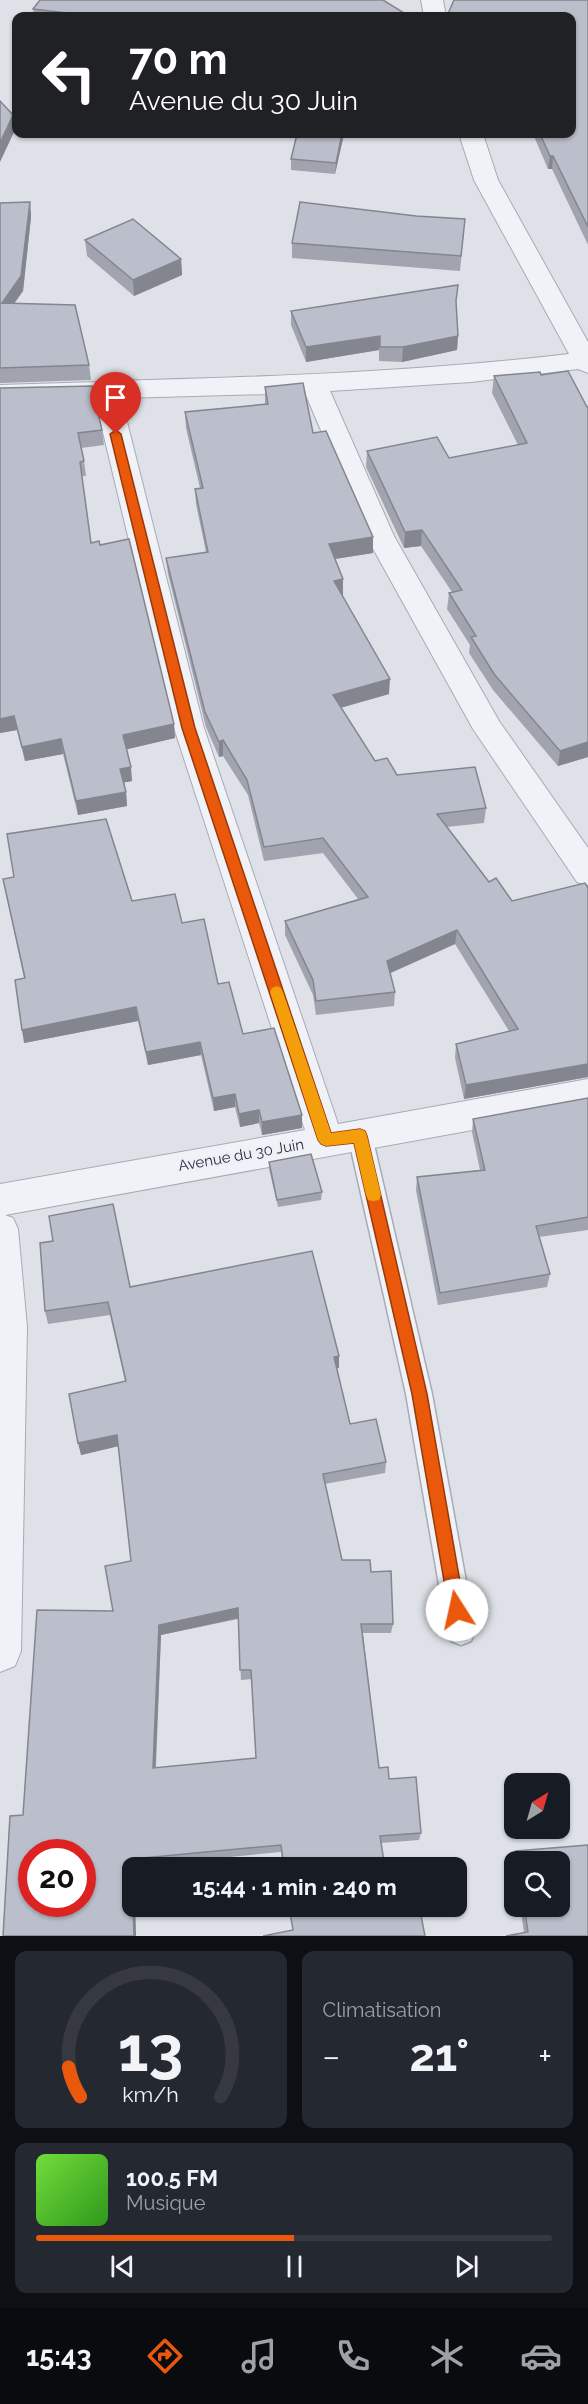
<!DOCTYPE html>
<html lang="fr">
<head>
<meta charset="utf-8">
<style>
  :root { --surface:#171b24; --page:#242831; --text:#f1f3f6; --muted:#9ea1a6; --line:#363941; --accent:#ea580c }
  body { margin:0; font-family:Raleway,sans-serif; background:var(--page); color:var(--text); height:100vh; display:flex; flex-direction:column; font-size:22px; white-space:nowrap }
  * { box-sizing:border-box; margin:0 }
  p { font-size:20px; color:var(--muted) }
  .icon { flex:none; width:33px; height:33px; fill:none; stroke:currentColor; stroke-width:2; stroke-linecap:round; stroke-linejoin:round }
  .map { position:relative; height:1936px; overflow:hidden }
  .panel { display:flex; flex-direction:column; gap:15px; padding:15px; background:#0d0f14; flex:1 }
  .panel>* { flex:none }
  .guide { position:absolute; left:12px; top:12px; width:564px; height:126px; border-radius:12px; box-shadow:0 2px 4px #0004; background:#202124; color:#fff; overflow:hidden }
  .needle { width:39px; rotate:37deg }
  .buttons { position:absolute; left:504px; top:1773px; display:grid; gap:12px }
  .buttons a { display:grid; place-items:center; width:66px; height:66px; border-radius:12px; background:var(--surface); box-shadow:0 2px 4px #0004; font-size:30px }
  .speed { position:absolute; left:18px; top:1839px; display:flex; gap:12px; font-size:30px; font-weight:700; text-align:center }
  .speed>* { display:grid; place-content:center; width:78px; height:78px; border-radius:50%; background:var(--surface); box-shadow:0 2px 4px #0004; line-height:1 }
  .speed .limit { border:9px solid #d22; background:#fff; color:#111 }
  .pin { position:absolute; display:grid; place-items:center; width:51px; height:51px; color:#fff; margin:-62px -26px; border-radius:50% 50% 50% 0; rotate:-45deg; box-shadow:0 0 6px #0007 }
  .pin .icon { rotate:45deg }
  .me { position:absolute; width:66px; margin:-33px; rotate:350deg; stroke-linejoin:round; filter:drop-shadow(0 0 4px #0008) }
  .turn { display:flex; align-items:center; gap:21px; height:126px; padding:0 18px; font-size:27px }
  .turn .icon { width:78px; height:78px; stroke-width:2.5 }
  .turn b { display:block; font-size:42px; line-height:51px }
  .big { font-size:45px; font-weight:700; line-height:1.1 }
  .panel .widget { flex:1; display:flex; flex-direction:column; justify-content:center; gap:9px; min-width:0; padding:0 21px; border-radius:12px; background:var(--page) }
  .panel .dial { align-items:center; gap:0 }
  .dial svg { height:156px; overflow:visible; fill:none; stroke:var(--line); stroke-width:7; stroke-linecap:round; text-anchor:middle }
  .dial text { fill:var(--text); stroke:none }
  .song { display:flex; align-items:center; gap:18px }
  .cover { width:72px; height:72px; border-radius:9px; background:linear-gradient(135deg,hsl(100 70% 55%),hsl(110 70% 35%)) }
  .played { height:6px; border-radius:3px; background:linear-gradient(90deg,var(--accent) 50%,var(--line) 50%) }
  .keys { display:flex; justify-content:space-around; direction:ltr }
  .heat { display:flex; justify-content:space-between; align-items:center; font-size:33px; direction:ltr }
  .panel .tiles { flex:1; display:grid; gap:15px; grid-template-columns:1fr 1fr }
  .widget:last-child { grid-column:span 2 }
  .trip { position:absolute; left:122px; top:1857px; width:345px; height:60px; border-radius:12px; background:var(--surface); box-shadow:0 2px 4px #0004; font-weight:700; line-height:60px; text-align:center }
  .menu { display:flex; height:96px; justify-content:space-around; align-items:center; background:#090b0e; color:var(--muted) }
  .menu .icon { width:42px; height:42px }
  .menu .current { color:var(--accent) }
  .menu b { font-size:27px; color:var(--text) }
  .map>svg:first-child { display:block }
</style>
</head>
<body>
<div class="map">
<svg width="588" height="1936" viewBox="0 0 588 1936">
  <rect width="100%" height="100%" fill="#dee1e8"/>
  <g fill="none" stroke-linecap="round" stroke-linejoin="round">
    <g stroke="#a7abb6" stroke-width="3">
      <polygon id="lane" points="360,1126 368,1129 372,1136 432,1394 475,1631 471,1641 461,1645 451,1641 447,1631 406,1394 348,1136 352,1129"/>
    </g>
    <g stroke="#a7abb6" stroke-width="2">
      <g id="street">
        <polygon points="421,0 443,0 446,16 424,16"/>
        <path d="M459,134H483L498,180L588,342V373L578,369L471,382L330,391L394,536L499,721L588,848V885L577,882L473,729L366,536L305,393L121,398L204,728L338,1124L588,1079V1109L5,1215L13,1218L18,1229L27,1327L21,1651L15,1666L0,1672V1184L305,1130L174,728L95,399L0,401V385L97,382L105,380L112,381C265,377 417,372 569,354L474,180Z"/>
      </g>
    </g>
    <use href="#lane" fill="#f1f2f7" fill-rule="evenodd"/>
    <use href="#street" fill="#f1f2f7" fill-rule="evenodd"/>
  </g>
  <g fill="#a1a4af" fill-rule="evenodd">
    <polygon points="588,0 588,245 552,169 548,169 533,134 572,134"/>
    <polygon points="33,9 409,16 34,16"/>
    <polygon points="344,134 335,174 291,170 291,159"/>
    <polygon points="30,202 31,217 23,291 14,303 89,365 91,380 0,383 0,203"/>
    <polygon points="416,216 465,219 460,271 292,258 292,243"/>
    <polygon points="85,240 181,259 182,275 134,296 87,256"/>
    <polygon points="456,304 458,336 457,350 402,362 379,361 379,350 306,362 291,325 291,311"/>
    <polygon points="541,375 588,407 588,757 558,766 493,690 469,653 470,645 447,609 449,593 452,592 421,546 404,548 366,467 367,451 449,458 518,445 492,393 494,376"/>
    <polygon points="265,387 313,433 373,553 335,559 342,595 389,694 341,708 375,761 397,775 486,808 484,823 447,827 489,882 512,901 588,888 588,1077 464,1099 455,1058 456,1044 509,1031 455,944 390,973 395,992 394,1006 316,1015 313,995 285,935 285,921 358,899 323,853 264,861 248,795 223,756 219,757 206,727 168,574 166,558 206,552 196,504 195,489 200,488 186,428 185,412 265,404"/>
    <polygon points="0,388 102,430 104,445 81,448 84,461 86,476 82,476 91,543 174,724 175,738 126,749 132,781 124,782 126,792 127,806 78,815 63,754 25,761 17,730 0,733"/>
    <polygon points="6,893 132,901 182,923 218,984 243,1034 302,1128 262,1135 259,1123 240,1127 235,1107 214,1111 201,1055 148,1065 138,1021 24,1043 24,978"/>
    <polygon points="588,1098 588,1230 539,1237 550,1274 547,1287 438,1305 416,1190 417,1177 480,1170 472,1132 473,1119"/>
    <polygon points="269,1162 322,1192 321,1200 278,1207 269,1169"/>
    <path d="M130,1287L339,1356V1368H336L350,1424L386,1462L385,1473L325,1484L342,1560L371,1572L393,1624L391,1633H363L379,1768L389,1779L421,1833L419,1840L381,1843L385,1868H283L281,1852L145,1865V1868H132V1906H135L136,1936H3L23,1815L113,1611L131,1561L119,1446L81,1455L125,1381L110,1315L48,1324L45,1311ZM238,1619L241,1680L252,1679L256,1758L156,1768L161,1635Z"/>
    <polygon points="588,1845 588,1936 506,1936 524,1933 520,1906 560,1906 560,1862 514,1862 514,1866 513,1859 516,1851"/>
  </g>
  <g fill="#83868e">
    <polygon points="13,115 15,130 0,162 0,143"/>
    <polygon points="342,134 344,134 335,174 336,163"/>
    <polygon points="550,156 553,156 552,169 548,169"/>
    <polygon points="30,202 31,217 23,291 4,318 2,303"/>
    <polygon points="181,259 182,275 134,296 133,280"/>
    <polygon points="380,336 379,350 306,362 306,347"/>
    <polygon points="458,336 457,350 402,362 403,347"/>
    <polygon points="422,530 421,546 404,548 405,532"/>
    <polygon points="373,537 373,553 328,560 329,544"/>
    <polygon points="343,579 343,595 334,596 334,581"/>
    <polygon points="390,679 389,694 332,710 333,695"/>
    <polygon points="14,716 17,730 0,733 0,719"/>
    <polygon points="174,724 175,738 124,750 123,735"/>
    <polygon points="61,739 63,754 25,761 22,747"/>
    <polygon points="223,740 223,756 219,757 219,742"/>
    <polygon points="588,742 588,757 558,766 560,751"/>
    <polygon points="131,767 132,781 122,783 120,769"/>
    <polygon points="126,792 127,806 78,815 76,801"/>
    <polygon points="457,930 455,944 386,975 387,961"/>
    <polygon points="136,1007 138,1021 24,1043 22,1030"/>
    <polygon points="200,1042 201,1055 148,1065 146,1052"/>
    <polygon points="588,1064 588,1077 464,1099 466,1085"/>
    <polygon points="235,1094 235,1107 214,1111 213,1098"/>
    <polygon points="259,1110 259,1123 240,1127 239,1114"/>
    <polygon points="302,1115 302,1128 262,1135 262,1122"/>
    <polygon points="339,1356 339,1368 333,1369 334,1357"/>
    <polygon points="117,1435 119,1446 81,1455 78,1443"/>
    <polygon points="238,1608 239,1618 161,1635 155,1776 153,1768 159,1625"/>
    <polygon points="133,1906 135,1906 136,1936 134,1936"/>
  </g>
  <g fill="#bbbfcb" stroke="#83868e" stroke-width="1.5" fill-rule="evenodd">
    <polygon points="40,0 383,0 409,16 92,16 33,9"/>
    <polygon points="454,0 588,0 588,227 553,156 550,156 540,134 572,134 572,16 447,16"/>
    <polygon points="0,101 13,115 0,143"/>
    <polygon points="297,134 342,134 336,163 291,159"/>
    <polygon points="30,202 21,276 2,303 75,305 89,365 0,368 0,203"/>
    <polygon points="300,202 416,216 465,219 461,256 292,243"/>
    <polygon points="133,219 181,259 133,280 85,240"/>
    <polygon points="458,285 456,301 458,336 403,347 380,347 380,336 306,347 291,311"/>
    <polygon points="568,371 587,407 588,407 588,742 560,751 494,674 471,637 476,636 449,593 462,590 422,530 405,532 367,451 437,437 449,458 527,443 494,376 540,372 541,375"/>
    <polygon points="303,383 313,433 326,431 373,537 329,544 343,579 334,581 390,679 333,695 375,761 387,758 397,775 475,767 486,808 437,814 489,882 496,878 512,901 585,883 588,888 588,1064 466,1085 456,1044 518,1029 457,930 387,961 395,992 316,1001 313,980 285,921 368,897 323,838 264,847 247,780 223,740 219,742 205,712 166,558 208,552 195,489 203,488 185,412 268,404 265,387"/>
    <polygon points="92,386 102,430 78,433 84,461 80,462 91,543 99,541 100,545 129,539 174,724 123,735 131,767 120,769 126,792 76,801 61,739 22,747 14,716 0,719 0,388"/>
    <polygon points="106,819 132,901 175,894 182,923 204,919 218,984 229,982 243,1034 274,1028 302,1115 262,1122 259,1110 239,1114 235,1094 213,1098 200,1042 146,1052 136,1007 22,1030 15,980 25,978 3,879 14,877 7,834"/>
    <polygon points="588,1098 588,1217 536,1226 550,1274 440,1293 417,1177 485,1170 473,1119"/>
    <polygon points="311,1154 322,1192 277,1200 269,1162"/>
    <path d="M113,1204L130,1287L312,1251L339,1356L334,1357L350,1424L376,1419L386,1462L323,1474L342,1560H370L371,1572L391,1571L393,1624H361L379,1768L388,1767L389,1779L416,1777L421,1833L380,1836L385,1868H284L281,1845L143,1858V1861H133V1868H132V1906H133L134,1936H3L10,1816L23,1815L37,1610L113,1611L105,1566L131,1561L117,1435L78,1443L69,1394L126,1381L108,1302L45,1311L40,1243L53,1241L49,1216ZM238,1608L240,1670H251L256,1758L153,1768L159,1625ZM32,1852H82V1904H32Z"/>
    <polygon points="588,1845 588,1936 506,1936 528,1932 524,1906 560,1906 560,1862 518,1862 516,1851"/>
    <polygon points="289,1906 392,1906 393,1913 420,1910 425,1936 263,1936 293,1930"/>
  </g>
  <polygon fill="#ea580c" stroke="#983908" stroke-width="1.5" points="116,430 121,434 195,728 331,1133 360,1129 365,1131 367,1136 427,1394 465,1610 463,1615 457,1618 451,1615 449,1610 412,1394 354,1143 326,1146 321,1144 318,1140 182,728 110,434"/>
  <polygon fill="#f59e0b" points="277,986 281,988 283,992 331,1133 360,1129 365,1131 367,1136 381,1195 379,1200 373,1201 368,1200 366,1195 354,1143 326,1146 321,1144 318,1140 270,992 272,988"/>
  <g text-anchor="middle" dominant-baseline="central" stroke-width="4.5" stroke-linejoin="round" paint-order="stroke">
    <g font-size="15" fill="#272c40" stroke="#eef0f6">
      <text transform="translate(241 1155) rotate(-10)">Avenue du 30 Juin</text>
    </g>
  </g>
</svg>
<div class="buttons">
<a><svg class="needle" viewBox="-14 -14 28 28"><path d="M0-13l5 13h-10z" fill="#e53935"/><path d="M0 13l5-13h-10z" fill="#9ea1a6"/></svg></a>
<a><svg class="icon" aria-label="search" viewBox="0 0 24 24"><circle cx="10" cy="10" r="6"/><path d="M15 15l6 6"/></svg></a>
</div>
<div class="speed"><div class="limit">20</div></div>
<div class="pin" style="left:116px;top:434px;background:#d93025"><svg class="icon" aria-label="arrive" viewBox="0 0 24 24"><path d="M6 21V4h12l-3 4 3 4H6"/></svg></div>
<svg class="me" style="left:457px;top:1610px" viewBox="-20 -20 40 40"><circle r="19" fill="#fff"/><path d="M0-13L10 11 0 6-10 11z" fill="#ea580c"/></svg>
<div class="trip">15:44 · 1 min · 240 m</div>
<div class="guide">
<div class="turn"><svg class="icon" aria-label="left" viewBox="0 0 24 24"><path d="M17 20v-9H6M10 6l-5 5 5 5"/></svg><div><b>70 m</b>Avenue du 30 Juin</div></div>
</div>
</div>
<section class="panel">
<div class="tiles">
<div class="widget dial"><svg viewBox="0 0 100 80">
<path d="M14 69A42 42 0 1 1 86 69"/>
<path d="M14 69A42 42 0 0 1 8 54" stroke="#ea580c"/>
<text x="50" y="56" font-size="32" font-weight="700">13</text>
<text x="50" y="72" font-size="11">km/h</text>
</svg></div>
<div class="widget"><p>Climatisation</p>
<div class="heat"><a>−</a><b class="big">21°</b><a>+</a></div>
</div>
<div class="widget">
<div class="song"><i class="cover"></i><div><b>100.5 FM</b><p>Musique</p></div></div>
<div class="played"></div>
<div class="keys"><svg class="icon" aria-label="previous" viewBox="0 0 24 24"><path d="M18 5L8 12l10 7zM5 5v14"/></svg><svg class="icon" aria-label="pause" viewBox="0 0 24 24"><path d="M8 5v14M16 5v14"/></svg><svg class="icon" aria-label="next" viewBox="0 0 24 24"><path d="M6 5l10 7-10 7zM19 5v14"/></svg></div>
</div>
</div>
</section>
<nav class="menu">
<b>15:43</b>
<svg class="icon current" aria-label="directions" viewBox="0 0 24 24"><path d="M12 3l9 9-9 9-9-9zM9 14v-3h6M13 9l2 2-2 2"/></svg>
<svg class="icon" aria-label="music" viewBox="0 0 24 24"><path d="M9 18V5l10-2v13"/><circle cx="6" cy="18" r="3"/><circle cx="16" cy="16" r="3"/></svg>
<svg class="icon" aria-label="phone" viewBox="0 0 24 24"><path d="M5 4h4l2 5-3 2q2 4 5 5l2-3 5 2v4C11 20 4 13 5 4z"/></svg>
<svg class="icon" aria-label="climate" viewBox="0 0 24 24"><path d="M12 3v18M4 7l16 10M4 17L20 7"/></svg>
<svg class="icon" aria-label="car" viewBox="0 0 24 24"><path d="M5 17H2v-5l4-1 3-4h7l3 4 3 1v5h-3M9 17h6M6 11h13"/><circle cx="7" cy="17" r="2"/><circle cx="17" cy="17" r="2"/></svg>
</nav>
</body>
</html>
